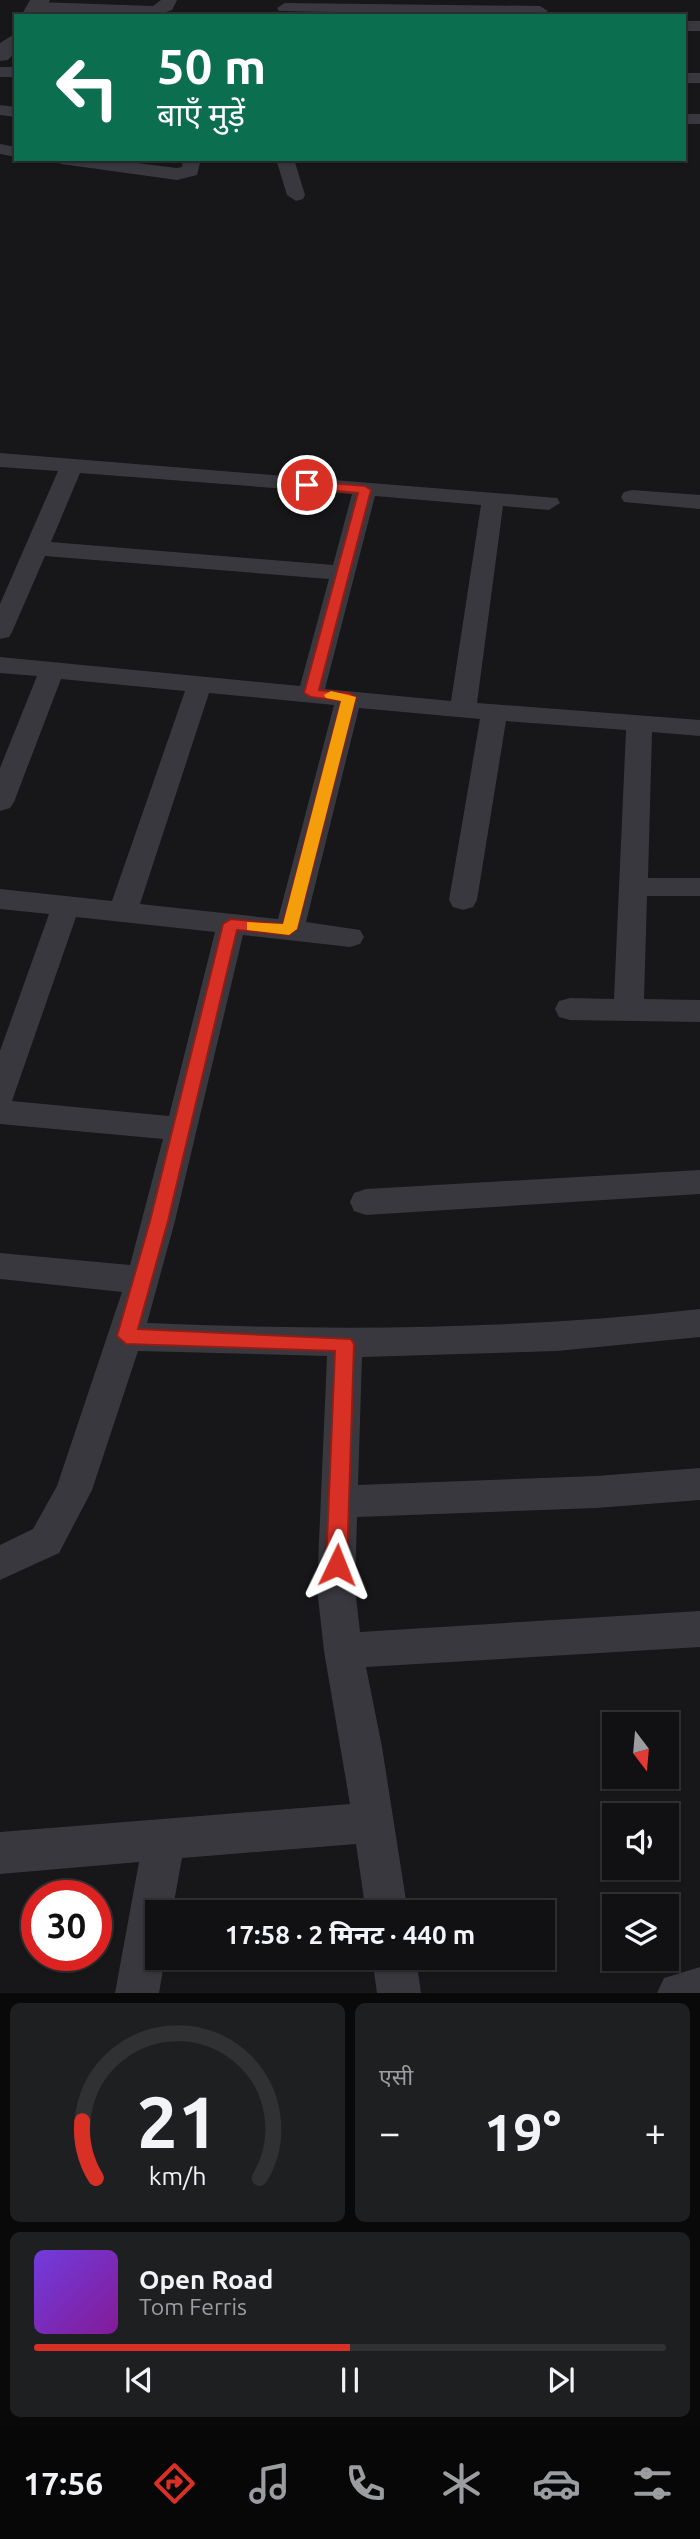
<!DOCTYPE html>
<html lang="hi">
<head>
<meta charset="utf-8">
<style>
  :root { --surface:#111113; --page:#1e1f21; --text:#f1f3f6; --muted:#9c9da0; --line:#303133; --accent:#d93025 }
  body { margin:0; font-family:Ubuntu,"Noto Sans Devanagari",sans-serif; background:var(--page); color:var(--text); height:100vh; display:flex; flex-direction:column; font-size:26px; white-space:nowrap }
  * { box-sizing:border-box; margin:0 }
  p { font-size:23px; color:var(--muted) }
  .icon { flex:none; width:38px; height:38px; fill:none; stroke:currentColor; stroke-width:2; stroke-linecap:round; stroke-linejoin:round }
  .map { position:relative; height:1993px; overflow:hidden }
  .side { display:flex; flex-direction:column; gap:10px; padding:10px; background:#09090a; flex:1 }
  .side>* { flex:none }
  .guide { position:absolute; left:14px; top:14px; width:672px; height:147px; border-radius:0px; box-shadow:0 2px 5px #0004,0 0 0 2px var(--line); background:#0b6e4f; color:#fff; overflow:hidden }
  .needle { width:46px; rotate:164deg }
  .controls { position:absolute; left:602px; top:1712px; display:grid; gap:14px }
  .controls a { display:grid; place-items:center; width:77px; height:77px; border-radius:0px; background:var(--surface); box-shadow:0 2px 5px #0004,0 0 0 2px var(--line); font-size:35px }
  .speed { position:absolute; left:21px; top:1880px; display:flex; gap:14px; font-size:35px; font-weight:700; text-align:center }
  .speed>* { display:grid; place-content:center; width:91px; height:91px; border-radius:50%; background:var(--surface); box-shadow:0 2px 5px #0004,0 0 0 2px var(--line); line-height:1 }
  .speed .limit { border:10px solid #d22; background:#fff; color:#111 }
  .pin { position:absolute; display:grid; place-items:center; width:60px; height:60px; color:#fff; margin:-30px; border:4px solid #fff; border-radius:50%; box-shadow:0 2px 7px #0007 }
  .me { position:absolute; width:77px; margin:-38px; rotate:2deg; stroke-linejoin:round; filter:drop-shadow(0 0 5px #0008) }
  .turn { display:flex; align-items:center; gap:24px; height:147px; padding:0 28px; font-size:32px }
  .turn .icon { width:91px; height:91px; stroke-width:2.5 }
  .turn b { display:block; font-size:49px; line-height:60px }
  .big { font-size:52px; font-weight:700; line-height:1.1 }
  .side .card { flex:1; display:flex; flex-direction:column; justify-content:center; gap:10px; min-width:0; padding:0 24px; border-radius:10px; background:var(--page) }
  .side .dial { align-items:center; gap:0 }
  .dial svg { height:182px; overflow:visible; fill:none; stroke:var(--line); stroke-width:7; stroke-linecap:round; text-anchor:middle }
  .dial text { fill:var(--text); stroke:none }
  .song { display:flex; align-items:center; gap:21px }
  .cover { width:84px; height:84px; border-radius:10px; background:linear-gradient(135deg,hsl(260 70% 55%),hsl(290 70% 35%)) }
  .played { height:7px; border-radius:4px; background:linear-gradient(90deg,var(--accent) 50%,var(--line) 50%) }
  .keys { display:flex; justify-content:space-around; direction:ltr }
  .heat { display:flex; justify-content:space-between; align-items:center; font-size:38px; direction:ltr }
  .side .tiles { flex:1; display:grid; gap:10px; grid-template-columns:1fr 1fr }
  .card:last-child { grid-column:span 2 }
  .trip { position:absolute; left:145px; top:1900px; width:410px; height:70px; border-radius:0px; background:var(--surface); box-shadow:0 2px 5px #0004,0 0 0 2px var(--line); font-weight:700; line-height:70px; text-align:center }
  .dock { display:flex; height:112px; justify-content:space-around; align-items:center; background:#070708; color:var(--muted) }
  .dock .icon { width:49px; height:49px }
  .dock .current { color:var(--accent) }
  .dock b { font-size:32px; color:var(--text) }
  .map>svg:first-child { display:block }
</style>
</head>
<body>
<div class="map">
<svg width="700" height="1993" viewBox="0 0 700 1993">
  <rect width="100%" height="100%" fill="#171719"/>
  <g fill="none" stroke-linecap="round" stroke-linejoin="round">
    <g fill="#38383e" fill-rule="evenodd">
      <polygon points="161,0 177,0 172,10 155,16 37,12 29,7 37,2 153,6"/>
      <polygon points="285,3 540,6 548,11 540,16 279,11 277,8"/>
      <rect x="684" y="21" width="16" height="10"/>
      <rect x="0" y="67" width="16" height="10"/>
      <rect x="684" y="73" width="16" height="10"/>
      <polygon points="0,105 16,107 16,117 0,115"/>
      <rect x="684" y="114" width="16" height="10"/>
      <polygon points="0,144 16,147 16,157 0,154"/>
      <polygon points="52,159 105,159 177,168 182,167 183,159 201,159 197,175 177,180 61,164"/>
      <polygon points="276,159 294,159 305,195 303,199 296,201 287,195"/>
      <path d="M0,453L557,498L560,503L549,510L503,506L477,703L700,720V736L652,732L648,878H700V896H647L644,999L700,1000V1022L570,1020L559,1017L555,1009L559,1001L570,998L614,999L626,730L506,721L477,900L473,907L463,910L453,907L449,900L480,719L359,708L306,922L360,930L364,937L360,944L350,947L243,935L175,1221L147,1323C332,1331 516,1330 700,1309V1337L557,1351L362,1357L358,1485L596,1476L700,1468V1500L596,1508L357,1517L355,1588L360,1632L700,1611V1647L366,1667L382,1747L408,1913H366L356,1844L182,1858L172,1913H158V1958H165L159,1993H115L139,1862L0,1874V1832L350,1804L324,1651L317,1588L327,1356L138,1351L92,1490L59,1553L0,1580V1545L33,1529L57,1486L122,1292L0,1279V1253L130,1265L163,1139L0,1124V1051L49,914L0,909V889L112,901L185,691L61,679L14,802L10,808L0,811V768L37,676L0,673V657L300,686L329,579L45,556L12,632L9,637L0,639V604L58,471L0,467ZM80,473L352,494L333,565L51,542ZM375,496L481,505L451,701L325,689ZM209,693L334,705L278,919L140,904ZM76,917L215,932L169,1116L12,1101Z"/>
      <polygon points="632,490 700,495 700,509 624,502 621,497 624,492"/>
      <polygon points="700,1170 700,1194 366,1215 354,1211 350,1202 354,1193 366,1189"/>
      <polygon points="372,1958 416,1958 421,1993 377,1993"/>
      <polygon points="700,1967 700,1993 657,1993 664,1978"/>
    </g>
    <g fill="#38383e" fill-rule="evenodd">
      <polygon points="30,0 50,0 42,16 21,16"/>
      <polygon points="16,33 16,51 8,60 0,61 0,43"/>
    </g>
  </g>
  <polygon fill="#d93025" stroke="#8d1f18" stroke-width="2" points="307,481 365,486 371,490 319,690 349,693 356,697 297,929 289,935 237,930 168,1221 138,1329 351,1339 354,1344 347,1565 344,1572 337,1574 329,1572 326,1565 335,1351 126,1344 117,1336 150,1221 223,924 231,919 283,924 341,701 311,697 304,693 358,493 303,488 303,483"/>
  <polygon fill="#f59e0b" points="331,691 356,697 297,929 289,935 247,930 247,922 283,924 341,701 326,698 324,695"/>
</svg>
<div class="controls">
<a><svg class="needle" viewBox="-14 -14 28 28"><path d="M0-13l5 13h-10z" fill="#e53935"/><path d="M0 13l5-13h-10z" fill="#9c9da0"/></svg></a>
<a><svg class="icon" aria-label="sound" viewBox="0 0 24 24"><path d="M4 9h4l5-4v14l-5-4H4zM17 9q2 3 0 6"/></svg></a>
<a><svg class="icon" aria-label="layers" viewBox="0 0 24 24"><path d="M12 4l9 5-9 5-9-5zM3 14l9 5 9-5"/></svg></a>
</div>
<div class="speed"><div class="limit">30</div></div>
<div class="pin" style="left:307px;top:485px;background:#d93025"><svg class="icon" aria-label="arrive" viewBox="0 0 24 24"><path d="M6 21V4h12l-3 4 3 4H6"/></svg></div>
<svg class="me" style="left:337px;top:1565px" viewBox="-20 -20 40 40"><path d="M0-17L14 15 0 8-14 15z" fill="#d93025" stroke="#fff" stroke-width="4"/></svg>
<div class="trip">17:58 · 2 मिनट · 440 m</div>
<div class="guide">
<div class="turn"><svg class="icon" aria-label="left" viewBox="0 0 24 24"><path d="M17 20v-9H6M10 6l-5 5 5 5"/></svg><div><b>50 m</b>बाएँ मुड़ें</div></div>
</div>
</div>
<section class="side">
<div class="tiles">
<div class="card dial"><svg viewBox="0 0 100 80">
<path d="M14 69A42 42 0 1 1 86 69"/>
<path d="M14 69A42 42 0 0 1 8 44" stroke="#d93025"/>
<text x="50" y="56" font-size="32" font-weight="700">21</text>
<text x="50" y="72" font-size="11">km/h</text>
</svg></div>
<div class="card"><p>एसी</p>
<div class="heat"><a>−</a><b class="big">19°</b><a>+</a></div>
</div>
<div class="card">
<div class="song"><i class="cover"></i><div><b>Open Road</b><p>Tom Ferris</p></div></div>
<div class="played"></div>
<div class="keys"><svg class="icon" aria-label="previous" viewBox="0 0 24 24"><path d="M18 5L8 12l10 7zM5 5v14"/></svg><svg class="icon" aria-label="pause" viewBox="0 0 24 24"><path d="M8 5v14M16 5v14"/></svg><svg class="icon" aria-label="next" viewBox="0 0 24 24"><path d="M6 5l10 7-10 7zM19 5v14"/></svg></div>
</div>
</div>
</section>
<nav class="dock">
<b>17:56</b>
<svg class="icon current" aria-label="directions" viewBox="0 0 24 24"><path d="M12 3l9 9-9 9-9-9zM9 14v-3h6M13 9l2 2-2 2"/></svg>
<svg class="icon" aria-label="music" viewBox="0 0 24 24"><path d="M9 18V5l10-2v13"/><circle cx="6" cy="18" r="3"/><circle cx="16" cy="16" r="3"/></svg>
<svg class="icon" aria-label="phone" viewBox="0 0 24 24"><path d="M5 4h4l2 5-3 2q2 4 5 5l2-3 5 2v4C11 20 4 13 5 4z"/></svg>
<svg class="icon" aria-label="climate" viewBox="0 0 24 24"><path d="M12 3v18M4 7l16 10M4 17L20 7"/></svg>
<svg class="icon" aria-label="car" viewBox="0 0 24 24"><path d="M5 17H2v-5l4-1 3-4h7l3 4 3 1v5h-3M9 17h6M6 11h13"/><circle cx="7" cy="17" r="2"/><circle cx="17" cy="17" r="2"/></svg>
<svg class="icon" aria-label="filters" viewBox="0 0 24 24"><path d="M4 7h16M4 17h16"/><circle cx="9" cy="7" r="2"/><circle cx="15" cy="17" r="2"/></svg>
</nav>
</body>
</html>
